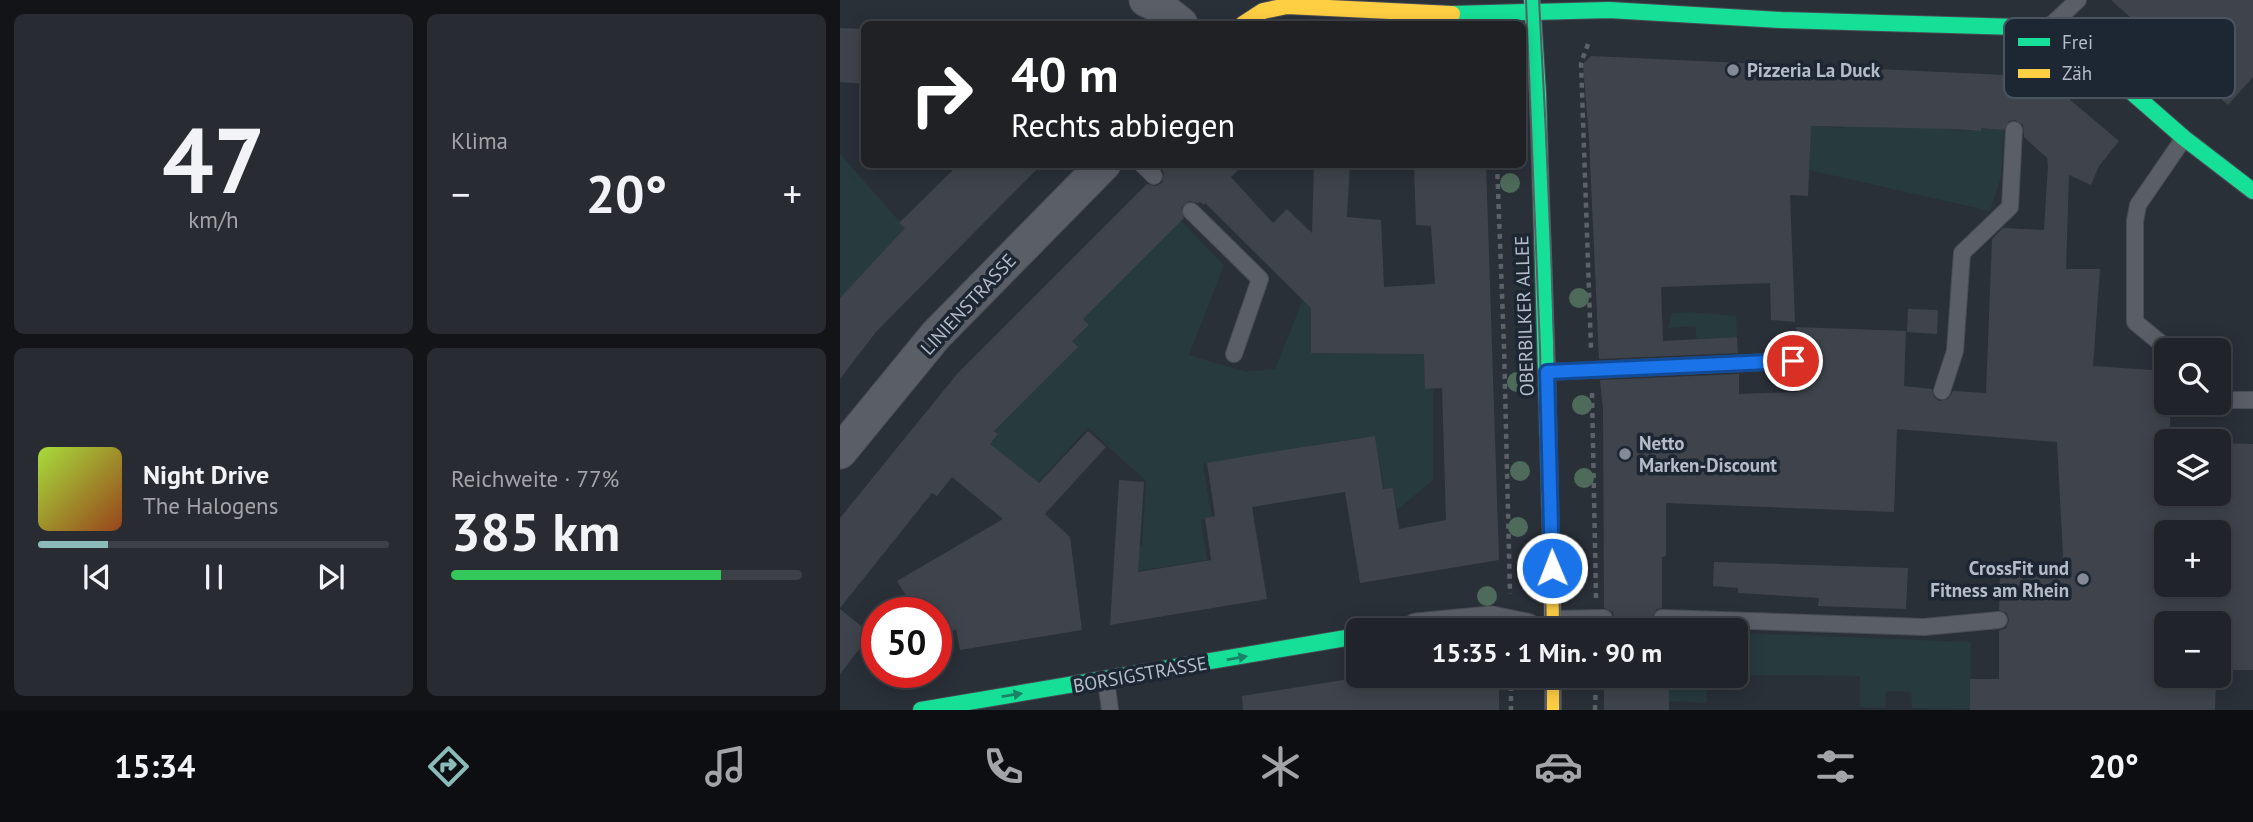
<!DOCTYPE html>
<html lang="de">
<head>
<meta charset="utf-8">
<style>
  :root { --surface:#20242a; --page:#282c32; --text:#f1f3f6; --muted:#a2a4a8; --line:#3d4147; --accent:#8bbbb9 }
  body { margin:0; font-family:"PT Sans",sans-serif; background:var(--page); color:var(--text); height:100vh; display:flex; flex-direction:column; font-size:26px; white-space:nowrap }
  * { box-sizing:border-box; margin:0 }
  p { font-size:23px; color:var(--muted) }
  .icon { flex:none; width:38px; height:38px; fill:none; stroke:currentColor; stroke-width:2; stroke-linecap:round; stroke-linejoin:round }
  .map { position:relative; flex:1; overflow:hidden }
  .panel { display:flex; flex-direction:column; gap:14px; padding:14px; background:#121417; width:840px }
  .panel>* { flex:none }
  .hud { position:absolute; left:21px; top:21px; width:665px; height:147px; border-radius:10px; box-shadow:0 4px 18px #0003,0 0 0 2px var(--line); background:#202124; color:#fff; overflow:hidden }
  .buttons { position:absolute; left:1314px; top:338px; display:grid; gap:14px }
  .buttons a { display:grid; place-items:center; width:77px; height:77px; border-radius:10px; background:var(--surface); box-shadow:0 4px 18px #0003,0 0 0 2px var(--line); font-size:35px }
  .speed { position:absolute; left:21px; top:597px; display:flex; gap:14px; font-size:35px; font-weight:700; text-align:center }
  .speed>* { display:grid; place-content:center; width:91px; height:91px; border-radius:50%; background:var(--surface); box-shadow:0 4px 18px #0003,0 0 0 2px var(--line); line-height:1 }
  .speed .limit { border:10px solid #d22; background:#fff; color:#111 }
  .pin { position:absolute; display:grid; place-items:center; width:60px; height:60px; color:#fff; margin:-30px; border:4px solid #fff; border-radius:50%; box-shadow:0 2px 7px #0007 }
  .me { position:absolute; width:77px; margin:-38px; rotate:359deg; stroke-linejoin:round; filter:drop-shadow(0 0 5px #0008) }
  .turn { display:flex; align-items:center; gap:24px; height:147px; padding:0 35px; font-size:32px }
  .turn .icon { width:91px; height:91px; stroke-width:2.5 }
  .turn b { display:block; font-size:49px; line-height:60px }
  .big { font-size:52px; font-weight:600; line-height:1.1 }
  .panel .widget { flex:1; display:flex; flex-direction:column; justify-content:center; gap:10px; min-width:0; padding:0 24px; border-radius:10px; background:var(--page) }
  .panel .dial { align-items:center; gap:0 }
  .dial b { font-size:91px; line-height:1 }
  .song { display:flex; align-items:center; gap:21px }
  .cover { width:84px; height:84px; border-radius:10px; background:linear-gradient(135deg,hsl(80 70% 55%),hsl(20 70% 35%)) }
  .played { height:7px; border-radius:4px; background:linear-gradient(90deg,var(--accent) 20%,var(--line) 20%) }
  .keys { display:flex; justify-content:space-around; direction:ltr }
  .heat { display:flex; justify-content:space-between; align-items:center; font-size:38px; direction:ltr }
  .charge { height:10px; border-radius:5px; background:linear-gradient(90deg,#34c759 77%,var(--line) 0) }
  .panel .tiles { flex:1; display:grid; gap:14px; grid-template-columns:repeat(2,1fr) }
  .trip { position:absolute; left:506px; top:618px; width:402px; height:70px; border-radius:10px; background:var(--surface); box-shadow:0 4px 18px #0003,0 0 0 2px var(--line); font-weight:600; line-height:70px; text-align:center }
  .tab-bar { display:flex; height:112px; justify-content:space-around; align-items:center; background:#0d0e11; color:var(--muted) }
  .tab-bar .icon { width:49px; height:49px }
  .tab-bar .current { color:var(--accent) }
  .tab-bar b { font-size:32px; color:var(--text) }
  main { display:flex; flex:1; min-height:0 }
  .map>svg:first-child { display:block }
</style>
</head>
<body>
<main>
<section class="panel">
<div class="tiles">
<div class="widget dial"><b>47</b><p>km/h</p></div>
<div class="widget"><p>Klima</p>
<div class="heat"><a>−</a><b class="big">20°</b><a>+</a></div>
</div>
<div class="widget">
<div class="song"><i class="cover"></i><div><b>Night Drive</b><p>The Halogens</p></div></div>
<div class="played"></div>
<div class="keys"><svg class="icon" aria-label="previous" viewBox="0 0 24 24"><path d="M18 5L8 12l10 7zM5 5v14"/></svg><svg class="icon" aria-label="pause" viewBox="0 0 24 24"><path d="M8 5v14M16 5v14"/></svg><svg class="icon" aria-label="next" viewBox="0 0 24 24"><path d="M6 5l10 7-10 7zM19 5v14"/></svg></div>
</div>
<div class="widget"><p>Reichweite · 77%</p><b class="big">385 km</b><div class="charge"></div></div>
</div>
</section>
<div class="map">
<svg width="1413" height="710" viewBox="0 0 1413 710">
  <rect width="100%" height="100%" fill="#2a3038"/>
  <g fill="#273a3e">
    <polygon points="1003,119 1045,128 1071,128 1115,123 1115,130 1140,131 1141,125 1164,125 1161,177 1150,211 969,170 951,124 1002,128"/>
    <polygon points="0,154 65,228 0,298"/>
    <polygon points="341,221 384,265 349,355 406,372 435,369 467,289 582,285 586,389 593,389 593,480 557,510 553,488 544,489 535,436 363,464 372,518 361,520 367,560 293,572 290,549 302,546 306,481 248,428 185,496 150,444 158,434 154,431 237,347 232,341 249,325 243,319"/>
    <polygon points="850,312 896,316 897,337 857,339 855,326 828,328 832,313"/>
    <polygon points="896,633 1131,642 1130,709 1072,708 1071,692 1046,691 1045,708 1020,707 1020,676 896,675"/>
    <polygon points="829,676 866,676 867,703 829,701"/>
  </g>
  <g fill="#3f444c" fill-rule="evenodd">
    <polygon points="1271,0 1413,0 1413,77 1388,105"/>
    <polygon points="0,28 24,29 24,84 0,82"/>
    <path d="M751,56L1166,75L1167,81L1175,85L1182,84L1186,76L1203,77L1279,141L1259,166L1251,185L1229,175L1226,269H1260L1253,366L1326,371V402H1330V441H1326V494H1379V443L1413,444V670H1379V623H1326V676H1376L1375,710H1130V679H1159V631L1166,628L1169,620L1167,613L1159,610L1160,572L1224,574L1217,442L1057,429L1054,512L826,503V556L822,557V608L817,609L812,617L813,623L822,630H764L773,624L774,618L773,612L764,608L763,409L760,380L899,374V394L958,392L957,370L963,361L961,355L957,351L956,327L1066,331L1064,386L1092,389L1094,397L1099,401L1108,399L1113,391L1146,393L1152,239L1163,228L1204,230L1208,165L1207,158L1184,137L1183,125L1175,120L1169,121L1164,130L1141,128V131L1114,129L971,126L968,196L950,195L955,322L931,320L930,283L821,287L823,341L897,337L898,353L759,359L749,138L743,64ZM1326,532H1379V584H1326Z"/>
    <polygon points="119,164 202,164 36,332 0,379 0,298 65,228 59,223"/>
    <polygon points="326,164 404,164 391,177 433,223 447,209 472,233 474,164 510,164 507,217 541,220 544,287 595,284 591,226 576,225 574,169 590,167 590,164 646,164 659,560 520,583 505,492 412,507 427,599 270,625 279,480 304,482 298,572 371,560 365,518 375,516 367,463 419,454 535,436 543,489 553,488 559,529 606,520 602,388 585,389 584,354 471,353 471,308 365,203 364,205 360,202 358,203 349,201 341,208 344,218 243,319 249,325 232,341 238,347 154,431 158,434 150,444 199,483 248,431 266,447 205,514 230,537 242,630 120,650 116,629 96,640 96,612 76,612 57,581 163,519 112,477 97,496 92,493 0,608 0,518 117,374 307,184 316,186 322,183 324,174 322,169"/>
    <polygon points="1068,309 1098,310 1097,334 1067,332"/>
    <polygon points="874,562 1068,568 1066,609 978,606 979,598 898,593 898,588 873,586"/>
    <polygon points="0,609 31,634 0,674"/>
    <polygon points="529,676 659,676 659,710 403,710 402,696"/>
    <rect x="764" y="676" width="65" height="34"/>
  </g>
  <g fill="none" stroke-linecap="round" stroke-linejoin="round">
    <g stroke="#484c55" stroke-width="18">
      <g id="lane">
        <polyline points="1176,27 1176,75"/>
        <polyline points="1208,28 1238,0"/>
        <polyline points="302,164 314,176"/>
        <polyline points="351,211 420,279 394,354"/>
        <polyline points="1329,350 1295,322 1295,221 1298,205 1344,138"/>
        <polyline points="707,372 953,361"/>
        <polyline points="1102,391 1115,351 1122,253 1170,207 1174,130"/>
        <polyline points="1379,391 1390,400 1413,400"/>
        <polyline points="822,618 1084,627 1159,620"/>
        <polyline points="713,619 764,618"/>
        <polyline points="266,680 270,710"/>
      </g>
    </g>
    <g stroke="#484c55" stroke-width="35">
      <g id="street">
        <polyline points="306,0 317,5 341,24"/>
        <polyline points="0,452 96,335 264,164"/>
        <polyline points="577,630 651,623 686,630"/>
      </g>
    </g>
    <g stroke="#484c55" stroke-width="18">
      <g id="fast">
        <polyline points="692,0 698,93 709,474"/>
        <polyline points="612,14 769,10 941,20 1208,28 1280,82 1344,138 1413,191"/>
        <polyline points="81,710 518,636"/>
      </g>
    </g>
    <g stroke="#484c55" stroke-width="18">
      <g id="slow">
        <polyline points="403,24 423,11 447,6 612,14"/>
        <polyline points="709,474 713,630"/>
        <polyline points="713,676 713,710"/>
      </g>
    </g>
    <g stroke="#5c6268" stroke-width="4.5" stroke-dasharray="5 5" stroke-linecap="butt">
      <polyline points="748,44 741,63 751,349"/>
      <polyline points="657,164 664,347 670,594"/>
      <polyline points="752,393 756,598"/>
      <polyline points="671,676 671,710"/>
      <polyline points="755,710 756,676"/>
    </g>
    <use href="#lane" stroke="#5a5e66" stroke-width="16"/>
    <use href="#street" stroke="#5a5e66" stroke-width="33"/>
    <use href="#fast" stroke="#16e098" stroke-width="16"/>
    <use href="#slow" stroke="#ffcf43" stroke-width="16"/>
    <g stroke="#595d64" stroke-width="2">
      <polyline points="686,0 700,348 706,630"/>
      <path d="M699,0C711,210 718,420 720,630"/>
      <polyline points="720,676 720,710"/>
      <polyline points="706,710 706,676"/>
    </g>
  </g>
  <g fill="#4e6a5a">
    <circle cx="670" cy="183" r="10"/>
    <circle cx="739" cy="298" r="10"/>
    <circle cx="677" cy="382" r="10"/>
    <circle cx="742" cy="405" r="10"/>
    <circle cx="680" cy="471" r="10"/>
    <circle cx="744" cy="478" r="10"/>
    <circle cx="678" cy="527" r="10"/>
    <circle cx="647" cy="596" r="10"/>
  </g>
  <defs><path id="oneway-solid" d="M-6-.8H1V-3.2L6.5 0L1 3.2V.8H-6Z" transform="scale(1.75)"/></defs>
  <g fill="#1a8366">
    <use href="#oneway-solid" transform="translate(397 658) rotate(-10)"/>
    <use href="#oneway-solid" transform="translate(172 695) rotate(-9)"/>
  </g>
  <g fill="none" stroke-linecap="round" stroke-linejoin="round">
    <g stroke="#114b97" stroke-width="18">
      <polyline id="route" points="712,568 707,372 953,361"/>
    </g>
    <use href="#route" stroke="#1a73e8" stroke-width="12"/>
  </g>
  <g fill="#848b96" stroke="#1d2633" stroke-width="2.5">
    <circle cx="893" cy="70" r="7"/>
    <circle cx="785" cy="454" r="7"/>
    <circle cx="1243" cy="579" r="7"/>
  </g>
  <g text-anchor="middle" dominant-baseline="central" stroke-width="7" stroke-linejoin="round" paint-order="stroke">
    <g font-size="19" font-weight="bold" fill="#b4bcc9" stroke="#1d2633" text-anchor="start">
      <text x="907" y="70">Pizzeria La Duck</text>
      <text x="799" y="443">Netto<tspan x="799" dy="22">Marken-Discount</tspan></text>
      <text x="1229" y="568" text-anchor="end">CrossFit und<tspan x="1229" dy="22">Fitness am Rhein</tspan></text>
    </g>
    <g font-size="19" fill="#b4bcc9" stroke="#1d2633">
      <text transform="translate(128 304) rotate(-47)">LINIENSTRASSE</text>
      <text transform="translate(684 316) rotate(-92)">OBERBILKER ALLEE</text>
      <text transform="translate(300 674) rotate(-10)">BORSIGSTRASSE</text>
    </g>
  </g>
  <rect x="1164" y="18" width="231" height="80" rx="10" fill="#1d2633" stroke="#4a5360" stroke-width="2"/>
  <rect x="1178" y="38" width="32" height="8" fill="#16e098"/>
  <rect x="1178" y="69" width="32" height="9" fill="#ffcf43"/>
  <g font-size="19" fill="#b4bcc9">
    <text x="1222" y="49">Frei</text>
    <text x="1222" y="80">Zäh</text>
  </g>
</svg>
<div class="buttons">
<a><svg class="icon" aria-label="search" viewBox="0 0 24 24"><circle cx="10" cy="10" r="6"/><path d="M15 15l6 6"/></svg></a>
<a><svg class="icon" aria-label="layers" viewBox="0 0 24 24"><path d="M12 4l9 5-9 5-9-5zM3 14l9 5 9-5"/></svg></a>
<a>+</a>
<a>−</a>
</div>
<div class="speed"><div class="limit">50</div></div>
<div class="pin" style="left:953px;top:361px;background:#d93025"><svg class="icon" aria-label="arrive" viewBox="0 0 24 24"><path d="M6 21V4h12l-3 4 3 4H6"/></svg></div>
<svg class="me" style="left:712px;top:568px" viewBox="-20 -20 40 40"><circle r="17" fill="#1a73e8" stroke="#fff" stroke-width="3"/><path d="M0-11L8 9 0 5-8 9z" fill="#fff"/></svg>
<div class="trip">15:35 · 1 Min. · 90 m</div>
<div class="hud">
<div class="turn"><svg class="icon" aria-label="right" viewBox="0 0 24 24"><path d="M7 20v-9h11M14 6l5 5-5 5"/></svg><div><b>40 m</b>Rechts abbiegen</div></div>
</div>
</div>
</main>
<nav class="tab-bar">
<b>15:34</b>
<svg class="icon current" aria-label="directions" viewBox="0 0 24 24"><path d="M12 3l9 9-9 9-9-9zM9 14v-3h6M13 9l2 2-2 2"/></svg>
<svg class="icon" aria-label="music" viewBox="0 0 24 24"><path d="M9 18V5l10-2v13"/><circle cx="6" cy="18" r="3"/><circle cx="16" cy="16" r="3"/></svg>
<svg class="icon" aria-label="phone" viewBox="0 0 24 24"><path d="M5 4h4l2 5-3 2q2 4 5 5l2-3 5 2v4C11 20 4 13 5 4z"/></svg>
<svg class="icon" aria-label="climate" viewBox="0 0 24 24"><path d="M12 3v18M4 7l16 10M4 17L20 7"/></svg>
<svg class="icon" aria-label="car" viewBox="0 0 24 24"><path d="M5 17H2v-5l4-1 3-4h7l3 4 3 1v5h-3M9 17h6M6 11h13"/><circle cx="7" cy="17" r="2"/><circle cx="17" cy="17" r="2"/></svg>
<svg class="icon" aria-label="filters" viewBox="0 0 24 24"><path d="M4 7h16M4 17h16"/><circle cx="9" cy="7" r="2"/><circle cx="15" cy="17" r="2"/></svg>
<b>20°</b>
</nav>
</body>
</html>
